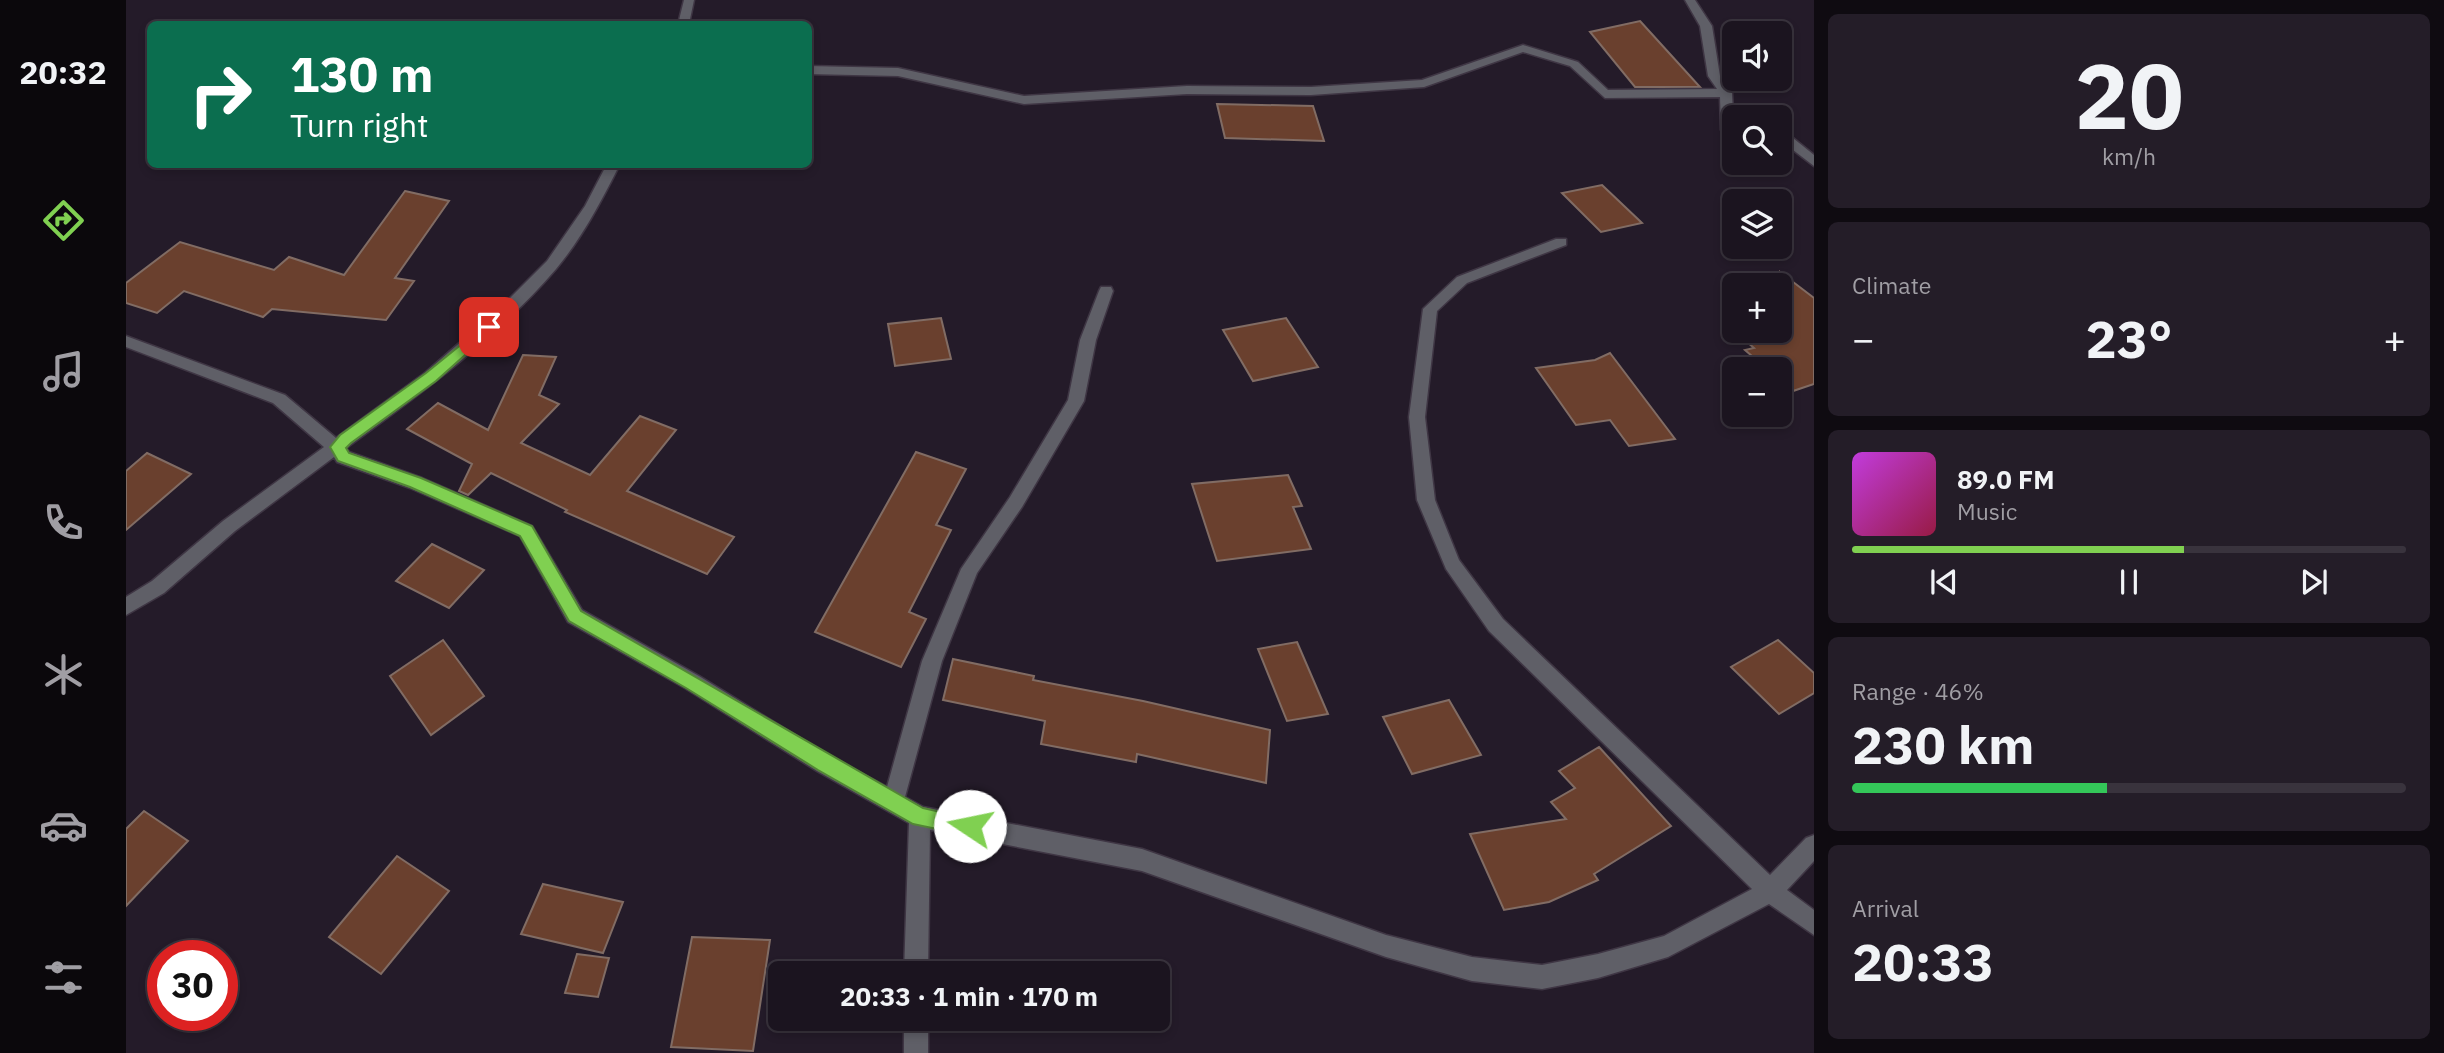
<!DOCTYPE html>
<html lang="en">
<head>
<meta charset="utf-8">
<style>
  :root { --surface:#1b141f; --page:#241d28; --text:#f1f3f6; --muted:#a09ea4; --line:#39333d; --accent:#80d051 }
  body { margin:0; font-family:"IBM Plex Sans",sans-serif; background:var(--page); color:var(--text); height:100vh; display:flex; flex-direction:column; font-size:26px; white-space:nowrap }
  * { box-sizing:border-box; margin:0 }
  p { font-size:23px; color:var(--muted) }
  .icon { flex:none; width:38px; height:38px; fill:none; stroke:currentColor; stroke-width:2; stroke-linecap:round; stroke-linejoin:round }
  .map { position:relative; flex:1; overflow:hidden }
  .sheet { display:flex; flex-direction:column; gap:14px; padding:14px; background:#0f0b11; width:630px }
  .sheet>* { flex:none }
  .top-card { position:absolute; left:21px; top:21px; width:665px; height:147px; border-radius:10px; box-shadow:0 4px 10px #0003,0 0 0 2px var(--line); background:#0b6e4f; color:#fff; overflow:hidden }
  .fabs { position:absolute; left:1596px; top:21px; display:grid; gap:14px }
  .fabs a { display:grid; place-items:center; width:70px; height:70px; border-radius:10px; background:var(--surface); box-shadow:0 4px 10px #0003,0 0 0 2px var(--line); font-size:35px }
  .speed { position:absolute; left:21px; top:940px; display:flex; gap:14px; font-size:35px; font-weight:700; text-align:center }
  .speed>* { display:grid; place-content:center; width:91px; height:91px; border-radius:50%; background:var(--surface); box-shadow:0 4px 10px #0003,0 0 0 2px var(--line); line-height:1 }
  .speed .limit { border:10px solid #d22; background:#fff; color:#111 }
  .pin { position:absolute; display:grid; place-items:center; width:60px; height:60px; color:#fff; margin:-30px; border-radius:14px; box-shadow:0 4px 10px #0006 }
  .me { position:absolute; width:77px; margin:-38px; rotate:281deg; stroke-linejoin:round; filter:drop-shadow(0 0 5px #0008) }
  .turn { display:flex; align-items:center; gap:24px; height:147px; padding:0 28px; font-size:32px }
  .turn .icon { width:91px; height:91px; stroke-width:2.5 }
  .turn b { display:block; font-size:49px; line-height:60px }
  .big { font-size:52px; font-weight:800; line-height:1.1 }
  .sheet .card { flex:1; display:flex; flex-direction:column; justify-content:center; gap:10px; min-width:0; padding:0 24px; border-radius:10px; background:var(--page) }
  .sheet .dial { align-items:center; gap:0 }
  .dial b { font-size:91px; line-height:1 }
  .song { display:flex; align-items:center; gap:21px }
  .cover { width:84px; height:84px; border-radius:10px; background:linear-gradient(135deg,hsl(290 70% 55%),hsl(340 70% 35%)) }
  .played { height:7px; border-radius:4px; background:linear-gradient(90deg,var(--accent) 60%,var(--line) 60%) }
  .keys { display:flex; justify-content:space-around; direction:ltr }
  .heat { display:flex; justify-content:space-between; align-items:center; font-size:38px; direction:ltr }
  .charge { height:10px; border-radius:5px; background:linear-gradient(90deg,#34c759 46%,var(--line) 0) }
  .trip { position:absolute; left:642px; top:961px; width:402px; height:70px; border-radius:10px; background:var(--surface); box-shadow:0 4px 10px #0003,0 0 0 2px var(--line); font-weight:800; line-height:70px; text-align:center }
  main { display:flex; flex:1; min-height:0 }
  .tabs { display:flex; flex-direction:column; width:126px; justify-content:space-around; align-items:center; background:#0b080c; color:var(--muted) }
  .tabs .icon { width:49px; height:49px }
  .tabs .on { color:var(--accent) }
  .tabs b { font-size:32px; color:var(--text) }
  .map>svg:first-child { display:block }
</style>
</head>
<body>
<main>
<nav class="tabs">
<b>20:32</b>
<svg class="icon on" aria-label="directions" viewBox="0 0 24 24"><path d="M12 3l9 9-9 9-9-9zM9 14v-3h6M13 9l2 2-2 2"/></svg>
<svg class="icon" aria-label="music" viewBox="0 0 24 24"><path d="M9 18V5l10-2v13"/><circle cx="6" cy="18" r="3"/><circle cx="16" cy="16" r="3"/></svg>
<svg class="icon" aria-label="phone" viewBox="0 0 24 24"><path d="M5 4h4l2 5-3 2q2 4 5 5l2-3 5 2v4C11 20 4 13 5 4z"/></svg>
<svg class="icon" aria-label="climate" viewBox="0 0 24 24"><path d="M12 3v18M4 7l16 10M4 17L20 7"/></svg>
<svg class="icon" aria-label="car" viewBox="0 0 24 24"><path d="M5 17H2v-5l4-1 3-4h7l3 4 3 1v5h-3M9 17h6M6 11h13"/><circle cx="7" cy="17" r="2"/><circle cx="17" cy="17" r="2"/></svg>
<svg class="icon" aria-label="filters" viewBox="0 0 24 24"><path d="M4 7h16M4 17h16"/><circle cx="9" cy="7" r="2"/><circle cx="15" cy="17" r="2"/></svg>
</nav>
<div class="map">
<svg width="1688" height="1053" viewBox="0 0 1688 1053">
  <rect width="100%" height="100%" fill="#241b29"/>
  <g fill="#6a402e" stroke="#816c64" stroke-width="2">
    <polygon points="1514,21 1574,87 1509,87 1464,32"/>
    <polygon points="1091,104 1187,106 1198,141 1099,138"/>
    <polygon points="1476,185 1516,223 1475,232 1436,193"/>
    <polygon points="279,191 323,201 269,278 288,281 260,320 146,309 137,317 58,291 31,313 0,303 0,283 54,242 148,270 163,257 218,275"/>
    <polygon points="1654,272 1688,298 1688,384 1667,391 1654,380 1654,369 1641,369 1619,350 1628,348 1614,336 1629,331 1654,331"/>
    <polygon points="815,318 825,359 769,366 762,324"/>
    <polygon points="1160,318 1192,367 1127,381 1097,330"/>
    <polygon points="1484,353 1549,439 1503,446 1484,420 1450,425 1410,368 1469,360"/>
    <polygon points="397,355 430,357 413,395 433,404 395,443 464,475 514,416 550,430 501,491 608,537 581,574 439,512 441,510 365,473 342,495 333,491 346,464 281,429 312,403 362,430"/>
    <polygon points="790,452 840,469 810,525 825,530 783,612 800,619 775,667 689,632"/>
    <polygon points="21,453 65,474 0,530 0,471"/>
    <polygon points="1162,475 1176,506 1167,507 1185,549 1091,561 1066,484"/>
    <polygon points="306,544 358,570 323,608 270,581"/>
    <polygon points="317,640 358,696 305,735 264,676"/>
    <polygon points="1652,640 1688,673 1688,693 1653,714 1605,667"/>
    <polygon points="1171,642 1202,714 1161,721 1132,649"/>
    <polygon points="827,659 908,676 907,680 1017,701 1144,730 1140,783 1011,754 1010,762 915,744 919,721 817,700"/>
    <polygon points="1323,700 1355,755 1286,774 1257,717"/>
    <polygon points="1473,747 1545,826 1468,874 1472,880 1423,902 1378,910 1344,834 1440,819 1425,802 1449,788 1433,771"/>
    <polygon points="18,811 62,841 0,906 0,829"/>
    <polygon points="271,856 323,891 255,974 203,937"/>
    <polygon points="417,884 497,902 477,953 395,934"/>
    <polygon points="566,937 644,940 627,1051 545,1047"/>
    <polygon points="451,954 483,958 472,997 439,993"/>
  </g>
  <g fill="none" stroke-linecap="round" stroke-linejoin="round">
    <g stroke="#3f3644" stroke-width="3">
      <g id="minor">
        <polygon points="558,0 568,0 563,24 552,24"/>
        <polygon points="1559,0 1569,0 1586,26 1594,76 1606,93 1608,135 1595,130 1594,97 1479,98 1444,66 1397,52 1298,87 1185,95 1061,94 898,104 772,76 682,74 682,66 772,68 898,96 1061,86 1185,87 1296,80 1397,45 1452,62 1482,90 1591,89 1582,76 1574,26"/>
        <polygon points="1654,132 1662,134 1688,155 1688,166 1654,140"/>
        <path d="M481,164H494C476,200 456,238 430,269C370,339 294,394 220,448L223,452L296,478L406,526L456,610L573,676L705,757L761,787L796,661L835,569L884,497L942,400L954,340L973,291L975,287H985L987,291L970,340L958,401L896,507L851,573L816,661L779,797L797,807L1016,849L1260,935L1346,957L1416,965L1472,954L1538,936L1626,889L1363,631L1320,569L1291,500L1283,417L1297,309L1331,277L1430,239H1440V245L1341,283L1311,311L1299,417L1309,500L1333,560L1377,619L1644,875L1680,838L1688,835V861L1661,890L1688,910V935L1643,904L1542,957L1472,978L1416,989L1346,981L1260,957L1016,871L804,830L802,973H778L783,823L691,771L559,688L442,622L394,536L284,488L211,462L208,457L109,531L38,593L0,615V597L26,581L97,521L198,447L147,403L0,347V336L159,395L210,438L299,373L377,305L421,261L459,206Z"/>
        <rect x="778" y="1018" width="24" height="35"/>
      </g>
    </g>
    <use href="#minor" fill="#5f5f67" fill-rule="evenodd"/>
  </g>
  <polygon fill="#80d051" stroke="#538735" stroke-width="2" points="363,322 367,323 367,330 310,381 225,443 220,448 223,453 295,478 406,526 455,611 797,808 850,820 853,826 850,833 844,836 787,824 692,770 560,688 443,621 394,536 284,487 212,461 204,447 214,435 300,373"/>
</svg>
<div class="fabs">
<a><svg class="icon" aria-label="sound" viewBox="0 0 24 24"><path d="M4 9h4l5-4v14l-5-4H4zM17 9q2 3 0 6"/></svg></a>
<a><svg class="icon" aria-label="search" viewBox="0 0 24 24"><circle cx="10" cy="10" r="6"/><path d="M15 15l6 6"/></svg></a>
<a><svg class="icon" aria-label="layers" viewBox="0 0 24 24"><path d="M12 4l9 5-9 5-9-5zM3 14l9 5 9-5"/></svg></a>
<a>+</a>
<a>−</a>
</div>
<div class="speed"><div class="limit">30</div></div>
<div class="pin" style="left:363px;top:327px;background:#d93025"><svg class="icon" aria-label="arrive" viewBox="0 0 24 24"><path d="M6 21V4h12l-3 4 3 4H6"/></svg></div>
<svg class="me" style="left:844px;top:826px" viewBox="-20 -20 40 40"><circle r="19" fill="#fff"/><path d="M0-13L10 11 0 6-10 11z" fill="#80d051"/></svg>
<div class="trip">20:33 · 1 min · 170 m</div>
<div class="top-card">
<div class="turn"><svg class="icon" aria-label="right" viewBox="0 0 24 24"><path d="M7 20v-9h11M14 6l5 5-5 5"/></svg><div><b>130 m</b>Turn right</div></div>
</div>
</div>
<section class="sheet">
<div class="card dial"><b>20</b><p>km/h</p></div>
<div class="card"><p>Climate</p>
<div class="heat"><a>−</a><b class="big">23°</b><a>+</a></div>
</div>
<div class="card">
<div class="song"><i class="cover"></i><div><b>89.0 FM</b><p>Music</p></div></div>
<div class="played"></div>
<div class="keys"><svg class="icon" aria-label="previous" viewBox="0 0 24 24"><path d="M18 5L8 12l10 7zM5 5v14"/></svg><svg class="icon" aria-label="pause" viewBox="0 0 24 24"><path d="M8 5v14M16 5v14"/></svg><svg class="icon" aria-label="next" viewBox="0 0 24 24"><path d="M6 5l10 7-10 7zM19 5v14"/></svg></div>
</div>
<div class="card"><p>Range · 46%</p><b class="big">230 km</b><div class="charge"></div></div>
<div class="card"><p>Arrival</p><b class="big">20:33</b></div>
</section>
</main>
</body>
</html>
